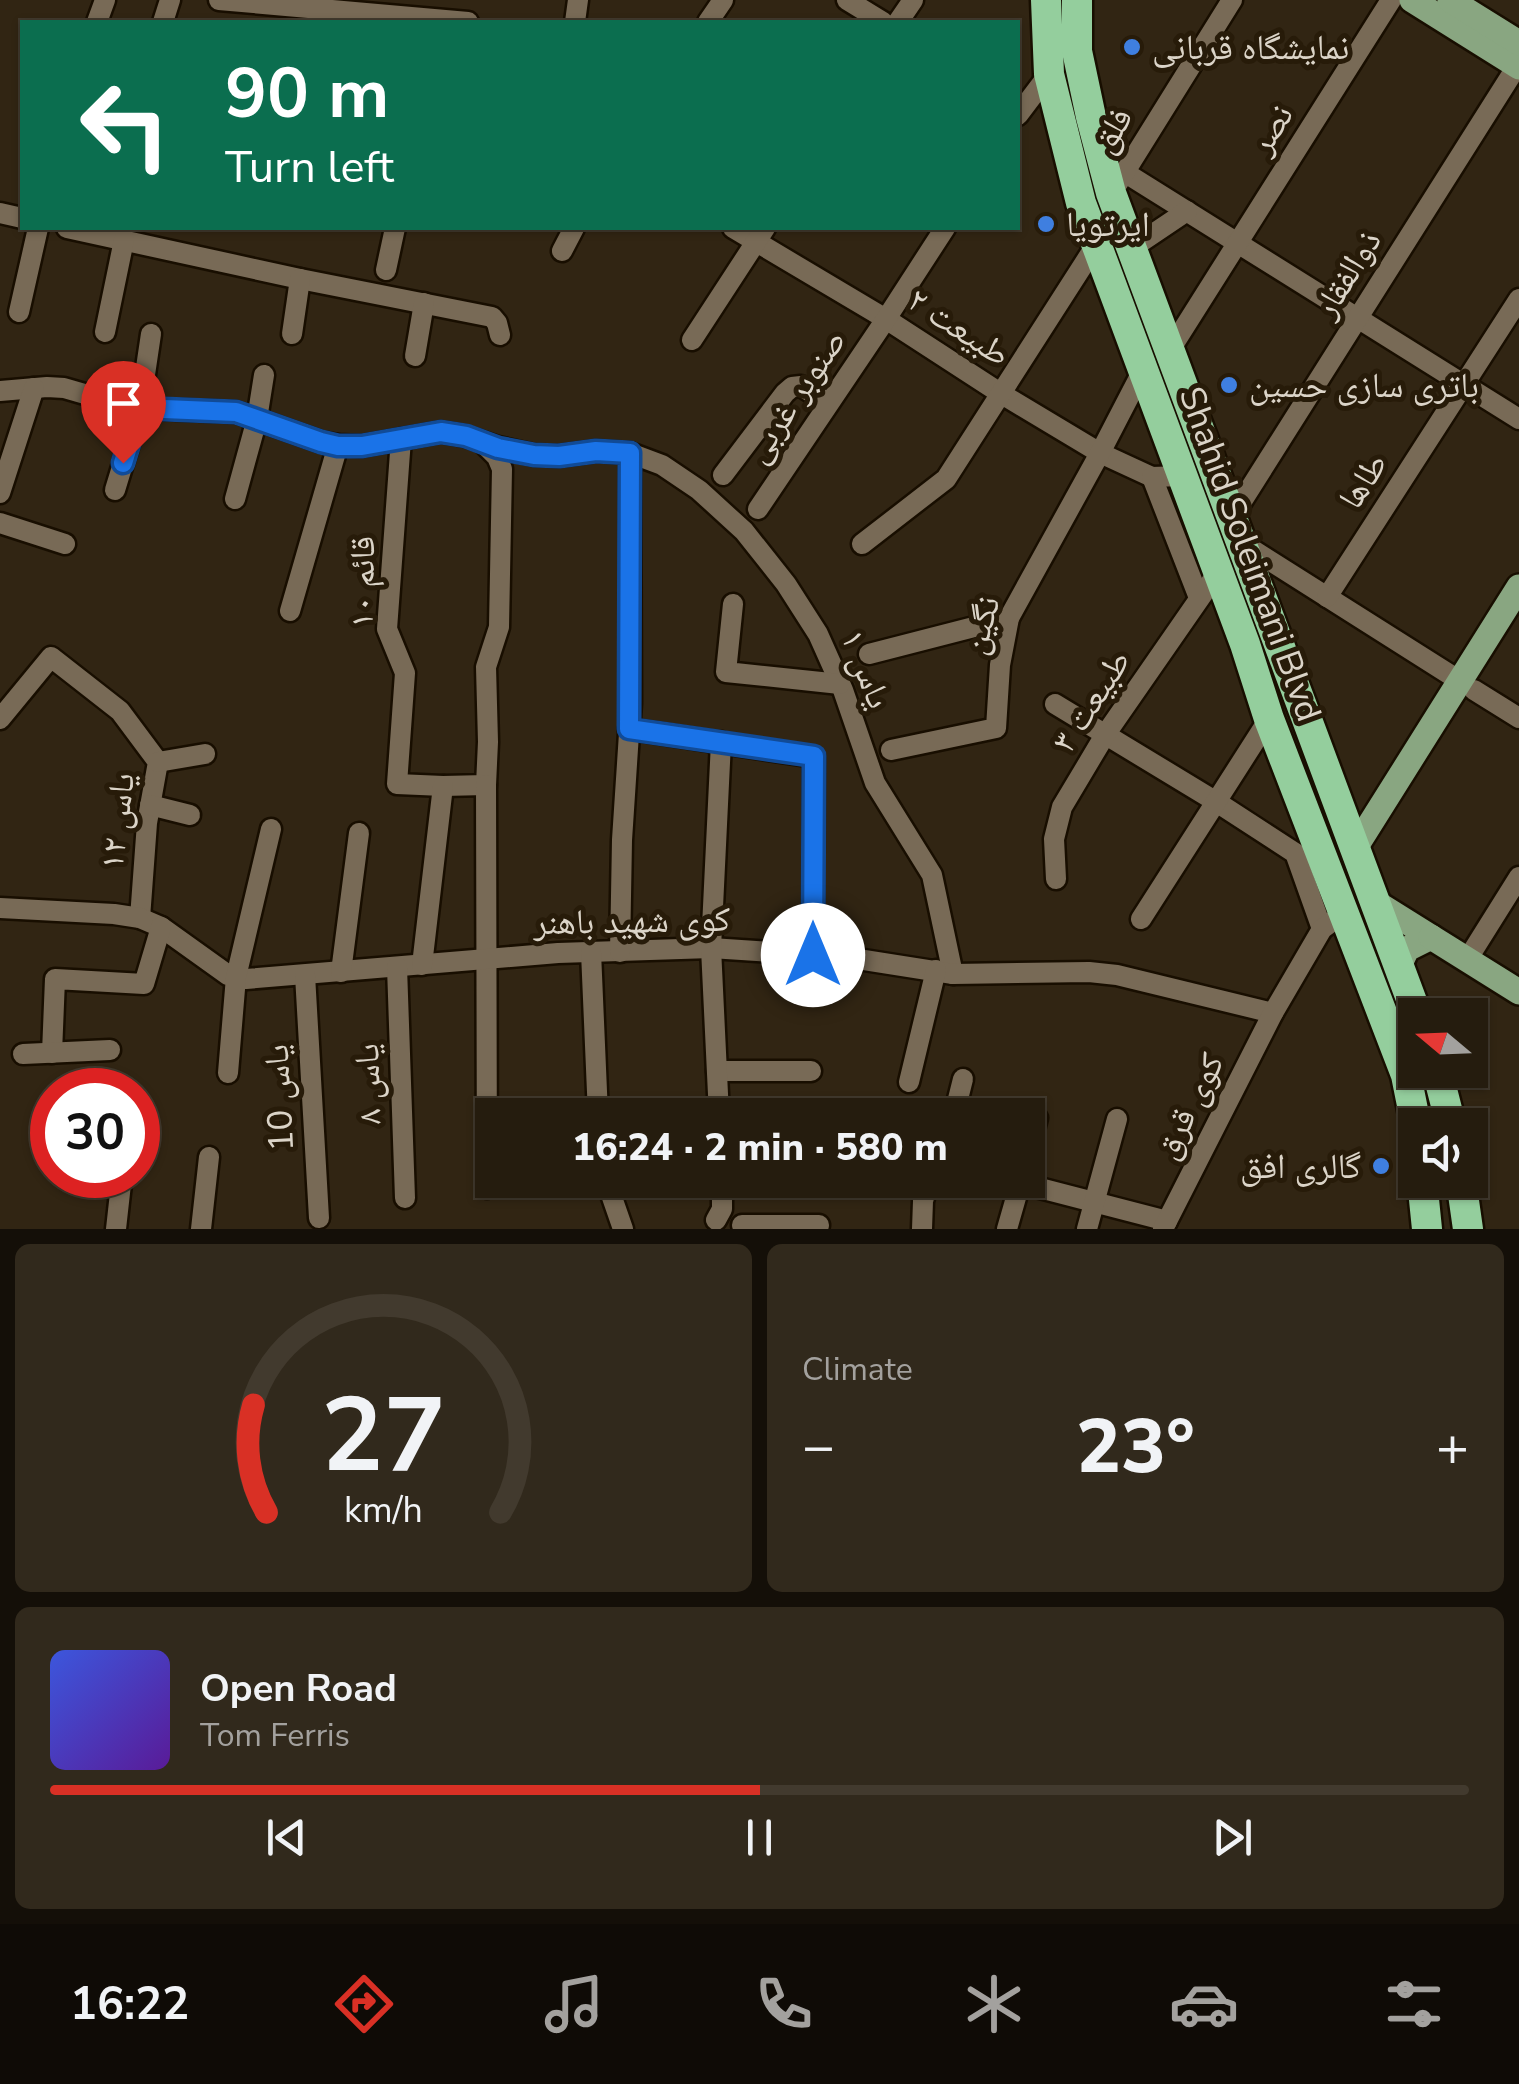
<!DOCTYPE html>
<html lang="en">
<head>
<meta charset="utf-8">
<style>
  :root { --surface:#251c0e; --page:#31291c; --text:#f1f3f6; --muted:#a3a19e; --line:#423a2e; --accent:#d93025 }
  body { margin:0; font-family:"Nunito Sans","Noto Naskh Arabic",sans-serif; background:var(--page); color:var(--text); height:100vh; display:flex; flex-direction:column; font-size:38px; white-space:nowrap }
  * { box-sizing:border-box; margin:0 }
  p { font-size:32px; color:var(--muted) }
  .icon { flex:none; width:55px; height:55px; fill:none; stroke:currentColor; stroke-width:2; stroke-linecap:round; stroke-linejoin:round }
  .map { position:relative; height:1229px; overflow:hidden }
  .drawer { display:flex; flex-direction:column; gap:15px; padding:15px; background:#140f08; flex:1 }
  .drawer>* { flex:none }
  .top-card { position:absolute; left:20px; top:20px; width:1000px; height:210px; border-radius:0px; box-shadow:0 2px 8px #0004,0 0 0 2px var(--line); background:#0b6e4f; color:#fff; overflow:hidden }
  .needle { width:65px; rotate:289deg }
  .tools { position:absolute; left:1398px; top:998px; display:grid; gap:20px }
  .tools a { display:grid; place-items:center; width:90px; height:90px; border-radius:0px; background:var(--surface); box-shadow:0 2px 8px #0004,0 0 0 2px var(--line); font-size:50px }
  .speed { position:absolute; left:30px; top:1068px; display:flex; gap:20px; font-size:50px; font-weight:700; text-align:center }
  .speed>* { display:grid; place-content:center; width:130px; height:130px; border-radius:50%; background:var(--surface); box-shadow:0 2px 8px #0004,0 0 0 2px var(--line); line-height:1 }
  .speed .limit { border:15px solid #d22; background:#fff; color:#111 }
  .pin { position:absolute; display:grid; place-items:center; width:85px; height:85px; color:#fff; margin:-102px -42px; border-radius:50% 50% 50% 0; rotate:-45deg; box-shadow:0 0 10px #0007 }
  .pin .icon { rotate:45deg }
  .me { position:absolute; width:110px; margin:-55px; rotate:0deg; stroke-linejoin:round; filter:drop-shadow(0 0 8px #0008) }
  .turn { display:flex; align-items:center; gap:35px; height:210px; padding:0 40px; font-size:45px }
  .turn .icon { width:130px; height:130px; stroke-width:2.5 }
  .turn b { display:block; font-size:70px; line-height:85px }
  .big { font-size:75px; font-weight:800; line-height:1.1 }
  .drawer .widget { flex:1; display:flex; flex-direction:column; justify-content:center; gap:15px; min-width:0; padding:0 35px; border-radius:15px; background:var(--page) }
  .drawer .dial { align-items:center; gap:0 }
  .dial svg { height:260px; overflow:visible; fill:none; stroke:var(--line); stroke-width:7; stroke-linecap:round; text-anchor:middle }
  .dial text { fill:var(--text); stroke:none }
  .song { display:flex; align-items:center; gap:30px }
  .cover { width:120px; height:120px; border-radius:15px; background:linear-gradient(135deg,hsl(230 70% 55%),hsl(270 70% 35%)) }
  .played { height:10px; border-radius:5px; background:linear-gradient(90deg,var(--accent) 50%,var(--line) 50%) }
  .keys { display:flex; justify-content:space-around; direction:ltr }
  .heat { display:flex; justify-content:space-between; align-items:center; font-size:55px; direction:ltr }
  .drawer .tiles { flex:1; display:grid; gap:15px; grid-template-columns:1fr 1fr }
  .widget:last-child { grid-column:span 2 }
  .trip { position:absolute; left:475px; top:1098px; width:570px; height:100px; border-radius:0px; background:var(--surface); box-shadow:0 2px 8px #0004,0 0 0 2px var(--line); font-weight:800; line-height:100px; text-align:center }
  .dock { display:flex; height:160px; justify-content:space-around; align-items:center; background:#0f0b06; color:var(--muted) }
  .dock .icon { width:70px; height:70px }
  .dock .current { color:var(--accent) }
  .dock b { font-size:45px; color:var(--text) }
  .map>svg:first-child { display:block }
</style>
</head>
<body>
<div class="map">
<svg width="1519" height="1229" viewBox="0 0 1519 1229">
  <rect width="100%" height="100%" fill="#312513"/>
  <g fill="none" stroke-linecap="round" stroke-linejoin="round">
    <g stroke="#180e00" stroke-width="25">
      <g id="minor">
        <polyline points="219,0 468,22"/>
        <polyline points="847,0 883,22"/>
        <polyline points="97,22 105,0"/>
        <polyline points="163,22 170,0"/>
        <polyline points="575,22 578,0"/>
        <polyline points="708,22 723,0"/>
        <polyline points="898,22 913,0"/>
        <polyline points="1018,115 1049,74"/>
        <polyline points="1124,172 1519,419"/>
        <polyline points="1118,183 1232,0"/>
        <polyline points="0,213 22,218"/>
        <polyline points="67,228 300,279 492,317 497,323 500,335"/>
        <polyline points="733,228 886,319 1000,393 1100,453 1152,477 1182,476"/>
        <polyline points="1132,248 1187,211"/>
        <polyline points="562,251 574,228"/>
        <polyline points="386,270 395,228"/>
        <polyline points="19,312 38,228"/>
        <polyline points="105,332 124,240"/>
        <polyline points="292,334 300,279"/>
        <polyline points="692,340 765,228"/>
        <polyline points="1170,350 1391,0"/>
        <polyline points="415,356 424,303"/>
        <polyline points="0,391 47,387 64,388 133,408 236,412 321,442 338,445 362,446 441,432 465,436 498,447 534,455 559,456 596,451 630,453 662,465 699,490 744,531 786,584 818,634 843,690 875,783 932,875 953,974"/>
        <polyline points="401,439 387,629 405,673 397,784 443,786 486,785 488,742 486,667 499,627 502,469 497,457 484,444"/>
        <polyline points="723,475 785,393 792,387 801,386 828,403"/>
        <polyline points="1152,477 1199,598"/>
        <polyline points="115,490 140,408 151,334"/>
        <polyline points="0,493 34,388"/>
        <polyline points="235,499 257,419 264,375"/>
        <polyline points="758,509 886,319 945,228"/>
        <polyline points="1232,517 1517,66"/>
        <polyline points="0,523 65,544"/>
        <polyline points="1242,543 1460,681"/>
        <polyline points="862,544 946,479 1096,245"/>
        <polyline points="1327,597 1519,299"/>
        <polyline points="733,604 726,672 840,684"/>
        <polyline points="290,611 338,445"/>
        <polyline points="869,654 1009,618"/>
        <polyline points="1474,690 1519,718"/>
        <polyline points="1055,704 1215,801 1295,853 1322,929"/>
        <polyline points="0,719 51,657 120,711 158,762 147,823 140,918"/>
        <polyline points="629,729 814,757 813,955"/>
        <polyline points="891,750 996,728 1000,665 1009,618 1100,453 1143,370"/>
        <polyline points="158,762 205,754"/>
        <polyline points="486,785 487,1188"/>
        <polyline points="150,805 190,815"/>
        <polyline points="1056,879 1054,839 1062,807 1105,735 1218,572"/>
        <polyline points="0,908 114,914 140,918 161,927 228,975 246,979 558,953 711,948 845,957 953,974 1089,972 1117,975 1273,1013"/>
        <polyline points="1141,919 1269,719"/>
        <polyline points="591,952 598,1115"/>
        <polyline points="620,952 622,840 631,703 630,453"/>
        <polyline points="1467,960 1519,877"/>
        <polyline points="422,965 443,786"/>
        <polyline points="397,967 405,1198"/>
        <polyline points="341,972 359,833"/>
        <polyline points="305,975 319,1218"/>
        <polyline points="52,1053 55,979 144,984 161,927"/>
        <polyline points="23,1054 110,1050"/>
        <polyline points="717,1071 811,1071"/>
        <polyline points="228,1073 236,977 271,829"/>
        <polyline points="909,1082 936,970"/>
        <polyline points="719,1115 711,948 721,742"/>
        <polyline points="954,1115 963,1079"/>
        <polyline points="1028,1154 1037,1118"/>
        <polyline points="606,1180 623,1229"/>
        <polyline points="1009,1180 1167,1221"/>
        <polyline points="716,1220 722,1209 722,1180"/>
        <polyline points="742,1225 819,1225 818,1229"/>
        <polyline points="116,1229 122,1175"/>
        <polyline points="201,1229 209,1157"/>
        <polyline points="922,1229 923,1201 929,1180"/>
        <polyline points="1007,1229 1021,1180"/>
        <polyline points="1087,1229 1117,1119"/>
        <polyline points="1163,1229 1273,1013 1322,929 1345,912"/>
      </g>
    </g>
    <g stroke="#180e00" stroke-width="30">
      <g id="major">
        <polyline points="1412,0 1519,67"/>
        <polyline points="1450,0 1519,43"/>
        <polyline points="1355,848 1519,587"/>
        <polyline points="1375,902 1431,937 1407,949 1399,966"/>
        <polyline points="1431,937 1519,992"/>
      </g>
    </g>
    <g stroke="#180e00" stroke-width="35">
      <g id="highway">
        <polyline points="1046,0 1049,74 1081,203 1245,644 1269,719 1406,1075 1416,1125"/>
        <polyline points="1077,0 1077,51 1091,117 1111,193 1417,1015"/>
        <polyline points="1437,1070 1451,1125"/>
        <polyline points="1422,1180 1427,1229"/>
        <polyline points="1461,1180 1468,1229"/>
      </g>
    </g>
    <use href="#minor" stroke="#786a56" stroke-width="20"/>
    <use href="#major" stroke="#89a681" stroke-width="25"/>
    <use href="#highway" stroke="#94ce9d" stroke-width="30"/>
  </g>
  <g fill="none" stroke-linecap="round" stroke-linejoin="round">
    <g stroke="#114b97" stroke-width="25">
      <polyline id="route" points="123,463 140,408 236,412 321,442 338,446 362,446 441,432 466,436 498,448 534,455 559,456 596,451 630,453 629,729 814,756 813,955"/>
    </g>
    <use href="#route" stroke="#1a73e8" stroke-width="18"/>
  </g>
  <g fill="#3f7fe0" stroke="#271b09" stroke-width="4">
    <circle cx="1132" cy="47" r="10"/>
    <circle cx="1046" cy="224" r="10"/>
    <circle cx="1229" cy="385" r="10"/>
    <circle cx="1381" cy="1166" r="10"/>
  </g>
  <g text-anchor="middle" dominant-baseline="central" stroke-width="10" stroke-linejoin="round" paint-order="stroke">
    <g font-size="35" fill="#dbd4c8" stroke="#271b09" text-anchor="start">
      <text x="1152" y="47">نمایشگاه قربانی</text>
      <text x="1066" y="224">ایرتویا</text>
      <text x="1249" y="385">باتری سازی حسین</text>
      <text x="1361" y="1166" text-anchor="end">گالری افق</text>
    </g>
    <g font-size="35" fill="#dbd4c8" stroke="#271b09">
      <text transform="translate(1271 129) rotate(-58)">نصر</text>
      <text transform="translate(1112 130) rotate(-58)">فلق</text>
      <text transform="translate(1347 274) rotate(-58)">ذوالفقار</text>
      <text transform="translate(959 327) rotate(33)">طبیعت ۲</text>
      <text transform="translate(795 396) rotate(-56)">صنوبر غربی</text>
      <text transform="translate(1363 481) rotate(-57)">طاها</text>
      <text transform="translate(1250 554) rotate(70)">Shahid Soleimani Blvd</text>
      <text transform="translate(362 582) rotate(-89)">قائم ۱۰</text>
      <text transform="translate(981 625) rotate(-74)">نگین</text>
      <text transform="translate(866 669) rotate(68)">یاس ۱</text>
      <text transform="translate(1091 701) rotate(-57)">طبیعت ٣</text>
      <text transform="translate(117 821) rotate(-83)">یاس ۱۲</text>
      <text transform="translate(632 921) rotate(-1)">کوی شهید باهنر</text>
      <text transform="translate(368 1084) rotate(-92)">یاس ۸</text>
      <text transform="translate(279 1098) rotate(-93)">یاس 10</text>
      <text transform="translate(1189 1106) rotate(-63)">کوی قرق</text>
    </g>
  </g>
</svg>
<div class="tools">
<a><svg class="needle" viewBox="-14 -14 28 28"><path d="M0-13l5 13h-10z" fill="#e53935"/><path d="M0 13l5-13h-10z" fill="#a3a19e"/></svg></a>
<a><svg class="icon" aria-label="sound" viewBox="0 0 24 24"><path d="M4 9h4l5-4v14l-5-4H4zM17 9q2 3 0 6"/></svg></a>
</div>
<div class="speed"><div class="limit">30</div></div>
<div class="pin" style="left:123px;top:463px;background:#d93025"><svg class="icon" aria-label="arrive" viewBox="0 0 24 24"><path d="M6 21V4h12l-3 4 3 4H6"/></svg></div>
<svg class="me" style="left:813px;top:955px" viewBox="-20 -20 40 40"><circle r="19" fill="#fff"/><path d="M0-13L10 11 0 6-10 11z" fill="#1a73e8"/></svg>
<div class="trip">16:24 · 2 min · 580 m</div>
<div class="top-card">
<div class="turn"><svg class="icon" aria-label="left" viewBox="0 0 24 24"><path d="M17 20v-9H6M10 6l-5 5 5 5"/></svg><div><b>90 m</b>Turn left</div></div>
</div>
</div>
<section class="drawer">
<div class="tiles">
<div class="widget dial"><svg viewBox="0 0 100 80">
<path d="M14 69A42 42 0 1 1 86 69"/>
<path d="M14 69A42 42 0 0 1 10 36" stroke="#d93025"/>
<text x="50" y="56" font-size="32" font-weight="700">27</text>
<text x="50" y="72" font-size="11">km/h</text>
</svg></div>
<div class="widget"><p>Climate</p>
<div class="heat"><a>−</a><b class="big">23°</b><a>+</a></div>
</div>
<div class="widget">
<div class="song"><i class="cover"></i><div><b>Open Road</b><p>Tom Ferris</p></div></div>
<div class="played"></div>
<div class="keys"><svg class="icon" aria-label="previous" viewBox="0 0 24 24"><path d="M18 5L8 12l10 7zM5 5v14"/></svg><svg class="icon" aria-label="pause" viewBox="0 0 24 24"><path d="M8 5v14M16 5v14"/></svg><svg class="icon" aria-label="next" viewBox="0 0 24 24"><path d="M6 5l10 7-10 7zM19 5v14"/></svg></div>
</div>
</div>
</section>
<nav class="dock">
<b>16:22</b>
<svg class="icon current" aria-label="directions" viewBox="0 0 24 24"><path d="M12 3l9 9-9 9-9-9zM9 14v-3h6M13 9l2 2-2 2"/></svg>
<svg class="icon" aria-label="music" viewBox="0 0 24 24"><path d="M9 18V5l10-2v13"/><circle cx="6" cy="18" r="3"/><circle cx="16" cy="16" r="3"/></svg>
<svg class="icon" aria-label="phone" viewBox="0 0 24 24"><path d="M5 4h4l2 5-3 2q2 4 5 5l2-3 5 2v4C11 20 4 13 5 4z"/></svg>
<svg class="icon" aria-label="climate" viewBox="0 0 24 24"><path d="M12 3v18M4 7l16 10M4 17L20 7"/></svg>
<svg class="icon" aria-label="car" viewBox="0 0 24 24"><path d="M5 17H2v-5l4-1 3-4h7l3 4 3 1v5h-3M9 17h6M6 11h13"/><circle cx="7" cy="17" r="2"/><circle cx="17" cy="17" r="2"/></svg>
<svg class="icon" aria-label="filters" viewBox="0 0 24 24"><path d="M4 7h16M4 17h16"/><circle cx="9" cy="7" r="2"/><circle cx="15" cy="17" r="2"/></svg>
</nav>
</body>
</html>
